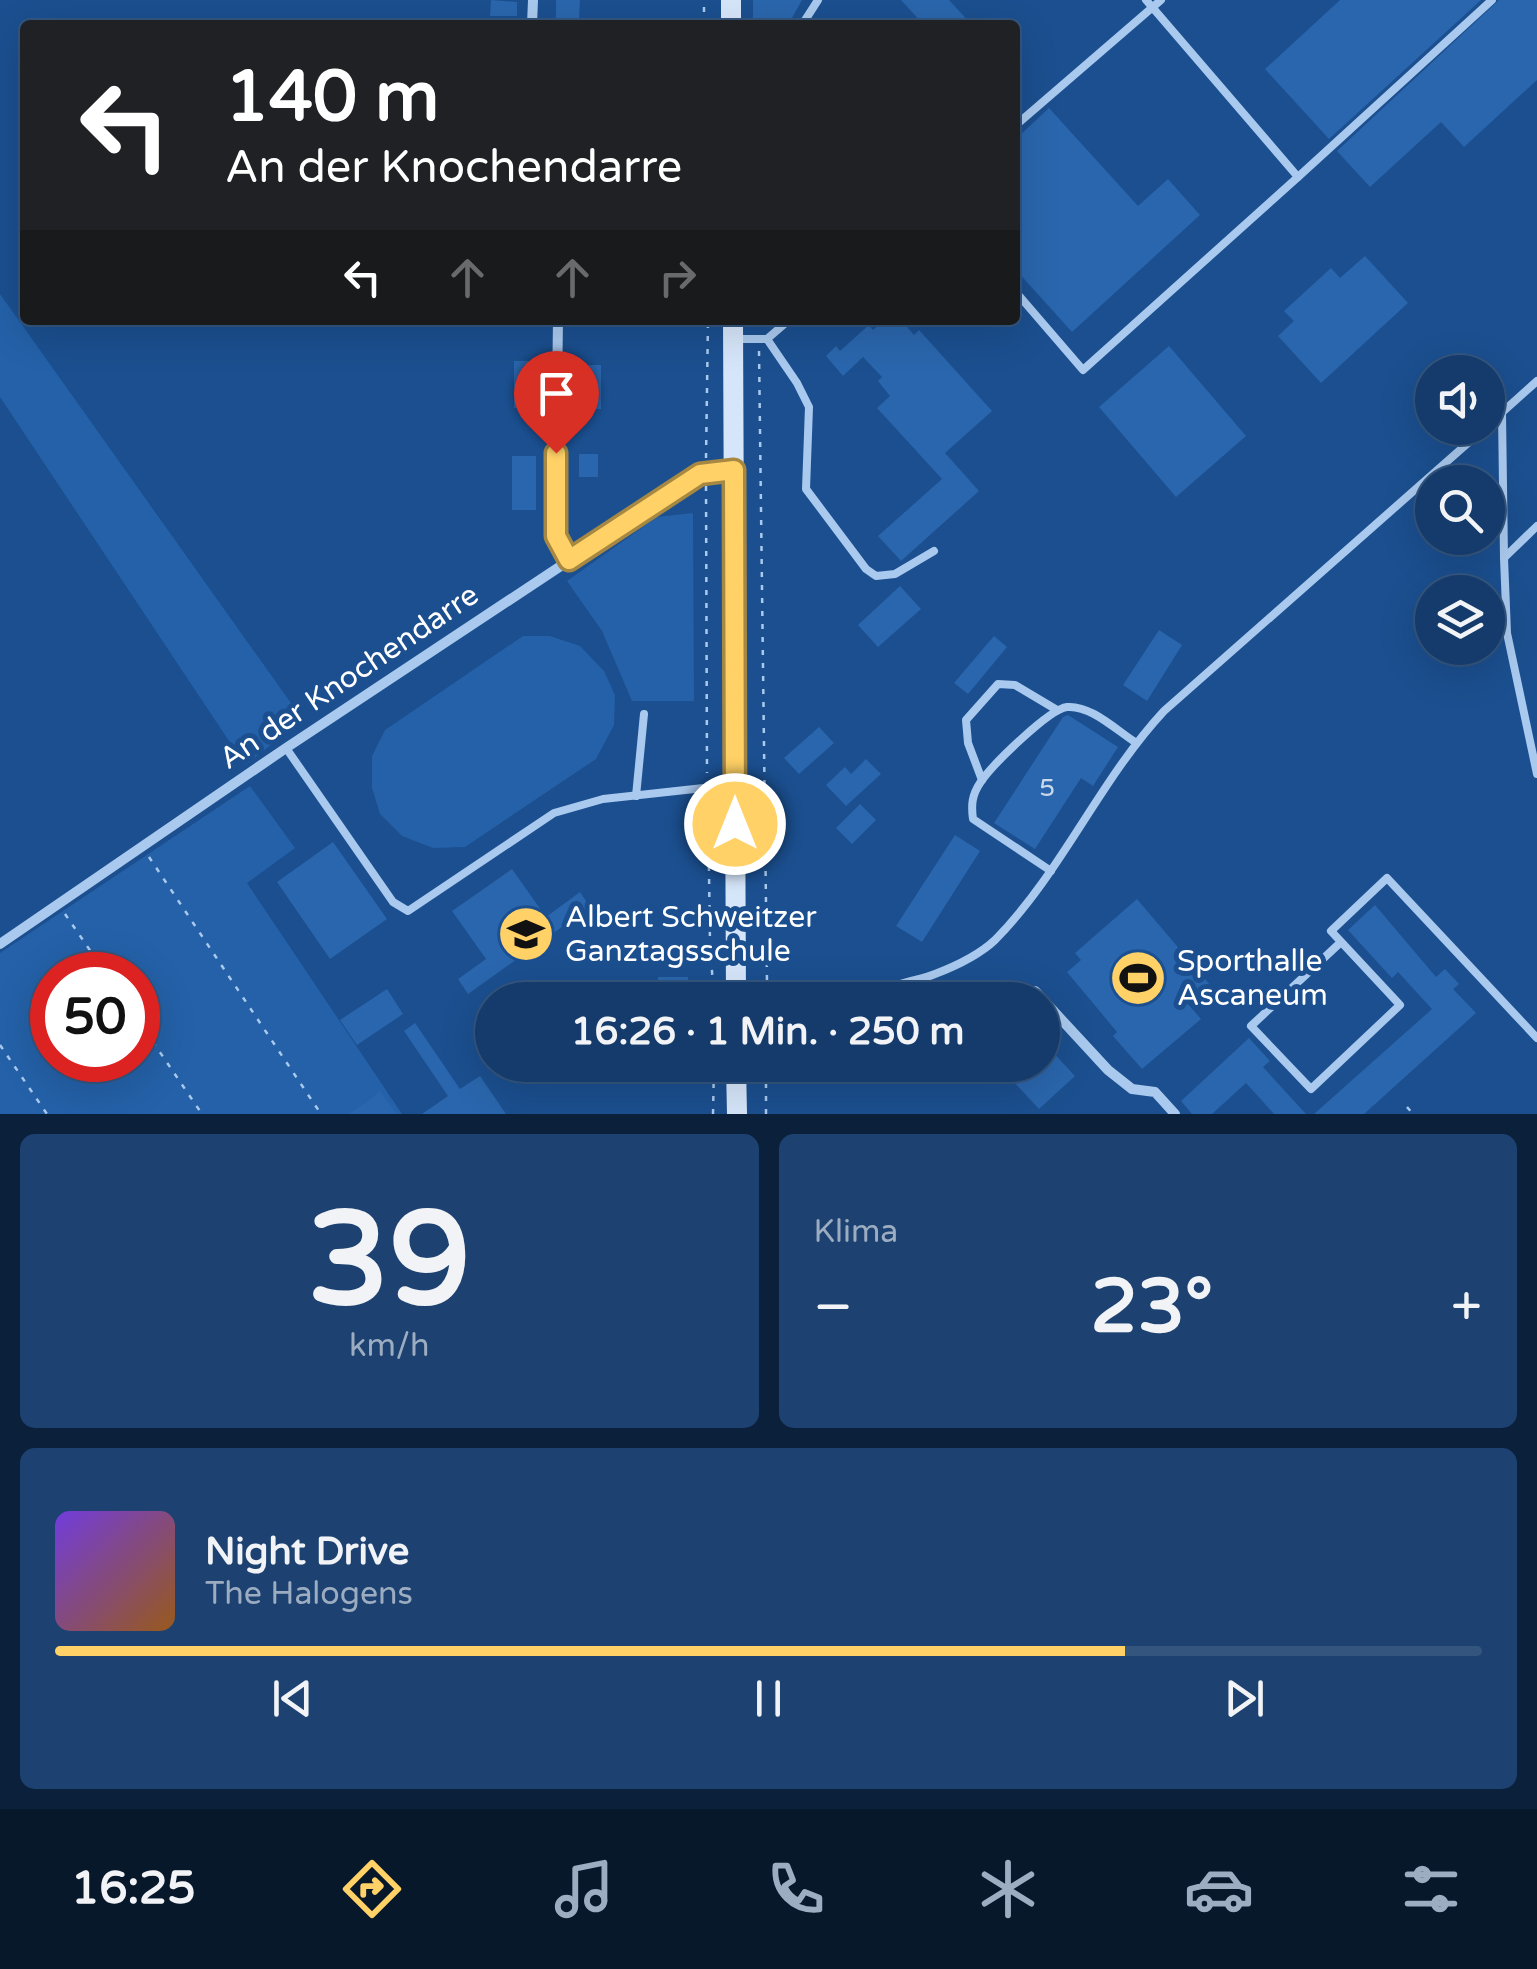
<!DOCTYPE html>
<html lang="de">
<head>
<meta charset="utf-8">
<style>
  :root { --surface:#143b6b; --page:#1d4271; --text:#f1f3f6; --muted:#9dadc1; --line:#33557e; --accent:#ffd166 }
  body { margin:0; font-family:"Varela Round",sans-serif; background:var(--page); color:var(--text); height:100vh; display:flex; flex-direction:column; font-size:38px; white-space:nowrap }
  * { box-sizing:border-box; margin:0 }
  p { font-size:32px; color:var(--muted) }
  .icon { flex:none; width:55px; height:55px; fill:none; stroke:currentColor; stroke-width:2; stroke-linecap:round; stroke-linejoin:round }
  .map { position:relative; height:1114px; overflow:hidden }
  .drawer { display:flex; flex-direction:column; gap:20px; padding:20px; background:#0b203b; flex:1 }
  .drawer>* { flex:none }
  .hud { position:absolute; left:20px; top:20px; width:1000px; height:305px; border-radius:10px; box-shadow:0 10px 40px #0002,0 0 0 2px var(--line); background:#202124; color:#fff; overflow:hidden }
  .fabs { position:absolute; left:1415px; top:355px; display:grid; gap:20px }
  .fabs a { display:grid; place-items:center; width:90px; height:90px; border-radius:50%; background:var(--surface); box-shadow:0 10px 40px #0002,0 0 0 2px var(--line); font-size:50px }
  .speed { position:absolute; left:30px; top:952px; display:flex; gap:20px; font-size:50px; font-weight:700; text-align:center }
  .speed>* { display:grid; place-content:center; width:130px; height:130px; border-radius:50%; background:var(--surface); box-shadow:0 10px 40px #0002,0 0 0 2px var(--line); line-height:1 }
  .speed .limit { border:15px solid #d22; background:#fff; color:#111 }
  .pin { position:absolute; display:grid; place-items:center; width:85px; height:85px; color:#fff; margin:-102px -42px; border-radius:50% 50% 50% 0; rotate:-45deg; box-shadow:0 0 10px #0007 }
  .pin .icon { rotate:45deg }
  .me { position:absolute; width:110px; margin:-55px; rotate:0deg; stroke-linejoin:round; filter:drop-shadow(0 0 8px #0008) }
  .turn { display:flex; align-items:center; gap:35px; height:210px; padding:0 40px; font-size:45px }
  .turn .icon { width:130px; height:130px; stroke-width:2.5 }
  .turn b { display:block; font-size:70px; line-height:85px }
  .lanes { display:flex; align-items:center; height:95px; padding:0 40px; background:#0003; justify-content:center; gap:50px; direction:ltr }
  .lanes .off { opacity:.35 }
  .big { font-size:75px; font-weight:700; line-height:1.1 }
  .drawer .card { flex:1; display:flex; flex-direction:column; justify-content:center; gap:15px; min-width:0; padding:0 35px; border-radius:15px; background:var(--page) }
  .drawer .dial { align-items:center; gap:0 }
  .dial b { font-size:130px; line-height:1 }
  .song { display:flex; align-items:center; gap:30px }
  .cover { width:120px; height:120px; border-radius:15px; background:linear-gradient(135deg,hsl(260 70% 55%),hsl(30 70% 35%)) }
  .played { height:10px; border-radius:5px; background:linear-gradient(90deg,var(--accent) 75%,var(--line) 75%) }
  .keys { display:flex; justify-content:space-around; direction:ltr }
  .heat { display:flex; justify-content:space-between; align-items:center; font-size:55px; direction:ltr }
  .drawer .tiles { flex:1; display:grid; gap:20px; grid-template-columns:1fr 1fr }
  .card:last-child { grid-column:span 2 }
  .trip { position:absolute; left:475px; top:982px; width:585px; height:100px; border-radius:50px; background:var(--surface); box-shadow:0 10px 40px #0002,0 0 0 2px var(--line); font-weight:700; line-height:100px; text-align:center }
  .menu { display:flex; height:160px; justify-content:space-around; align-items:center; background:#08182b; color:var(--muted) }
  .menu .icon { width:70px; height:70px }
  .menu .on { color:var(--accent) }
  .menu b { font-size:45px; color:var(--text) }
  .map>svg:first-child { display:block }
</style>
</head>
<body>
<div class="map">
<svg width="1537" height="1114" viewBox="0 0 1537 1114">
  <rect width="100%" height="100%" fill="#1b4f8f"/>
  <g fill="#2461a8" fill-rule="evenodd">
    <polygon points="0,294 303,720 245,765 0,397"/>
    <polygon points="693,513 694,701 632,701 602,631 567,581 657,517"/>
    <polygon points="523,636 550,636 580,646 604,671 615,695 614,725 596,759 465,847 433,848 402,836 380,814 372,788 372,756 385,730"/>
    <path d="M250,786L295,848L247,883L402,1114H0V953ZM52,975H138V1060H52Z"/>
  </g>
  <g fill="#2a66ad">
    <polygon points="491,0 517,2 517,16 490,16"/>
    <polygon points="556,0 580,0 579,21 556,20"/>
    <polygon points="753,0 802,0 788,25 753,25"/>
    <polygon points="901,0 949,0 972,25 924,25"/>
    <polygon points="1340,0 1481,0 1329,139 1265,69"/>
    <polygon points="1499,0 1537,0 1537,80 1464,147 1441,122 1370,187 1337,151"/>
    <polygon points="1049,108 1138,206 1168,179 1200,215 1072,332 1015,269 1015,140"/>
    <polygon points="1365,256 1408,303 1321,383 1278,336 1294,321 1284,311 1331,268 1340,278"/>
    <polygon points="884,320 901,320 914,335 919,330 992,411 945,453 979,491 901,561 878,536 942,479 877,408 890,396 878,381 882,377 863,357 843,376 826,356 836,346 840,351 869,325 873,330"/>
    <polygon points="1169,346 1246,436 1176,497 1099,407"/>
    <rect x="514" y="361" width="24" height="47"/>
    <polygon points="580,365 601,365 601,409 579,409"/>
    <rect x="579" y="454" width="19" height="23"/>
    <rect x="512" y="456" width="24" height="54"/>
    <polygon points="900,586 921,609 878,647 858,625"/>
    <polygon points="1159,630 1182,645 1147,701 1123,685"/>
    <polygon points="994,636 1007,647 968,694 954,683"/>
    <polygon points="1068,715 1118,747 1093,786 1081,778 1035,849 994,823 1063,717"/>
    <polygon points="819,727 834,743 799,774 784,758"/>
    <polygon points="866,759 881,774 846,806 826,785 845,767 851,774"/>
    <polygon points="860,804 876,820 852,844 836,828"/>
    <polygon points="955,835 980,851 922,942 896,926"/>
    <polygon points="333,842 387,919 330,959 277,882"/>
    <polygon points="512,869 546,917 580,892 590,907 468,994 458,979 486,959 452,911"/>
    <polygon points="1137,899 1210,985 1188,1004 1201,1019 1142,1069 1113,1036 1117,1032 1067,972 1081,960 1075,953"/>
    <polygon points="1375,905 1436,977 1445,969 1459,984 1453,989 1476,1013 1364,1114 1314,1114 1432,1009 1398,972 1392,978 1348,930"/>
    <polygon points="658,977 688,977 689,1000 658,1000"/>
    <polygon points="387,989 403,1014 357,1045 340,1020"/>
    <polygon points="415,1023 460,1089 480,1076 506,1114 422,1114 448,1096 404,1031"/>
    <polygon points="1249,1038 1270,1061 1263,1067 1306,1114 1274,1114 1246,1083 1212,1114 1192,1114 1181,1101"/>
    <polygon points="1049,1048 1075,1076 1039,1109 998,1065 1042,1065 1042,1054"/>
    <polygon points="380,1091 397,1114 349,1114 372,1098"/>
  </g>
  <g fill="none" stroke-linecap="round" stroke-linejoin="round">
    <g stroke="#a9c9ee" stroke-width="2.5" stroke-dasharray="5 8" stroke-linecap="butt">
      <polyline points="704,25 704,0"/>
      <polyline points="759,351 767,983"/>
      <polyline points="706,458 708,320"/>
      <polyline points="706,486 707,773"/>
      <polyline points="708,801 710,943 714,1000"/>
      <polyline points="149,857 321,1114"/>
      <polyline points="65,914 107,975"/>
      <polyline points="138,1020 202,1114"/>
      <polyline points="0,1045 47,1114"/>
      <polyline points="1407,1107 1413,1114"/>
      <polyline points="713,1114 714,1065"/>
      <polyline points="766,1114 766,1065"/>
    </g>
    <g stroke="#a9c9ee" stroke-width="8">
      <polyline points="802,25 818,0"/>
      <polyline points="1015,126 1161,0"/>
      <polyline points="1298,177 1492,0"/>
      <polyline points="1015,291 1083,370 1298,177 1146,0"/>
      <polyline points="738,339 767,339 789,320"/>
      <polyline points="767,339 797,383 809,407 806,489 866,569 876,576 895,574 934,551"/>
      <polyline points="1502,413 1504,558"/>
      <polyline points="1488,425 1537,381"/>
      <polyline points="1537,526 1504,558 1507,633 1537,774"/>
      <polyline points="286,748 393,902 408,911 554,813 603,799 731,785"/>
      <polyline points="982,780 968,743 966,720 998,684 1015,685 1057,710"/>
      <polyline points="636,796 644,714"/>
      <path d="M1051,871L973,819C971,805 972,795 980,783C991,766 1049,709 1067,707C1091,705 1116,730 1135,742"/>
      <polyline points="1341,942 1251,1026 1311,1089 1400,1005 1331,931 1387,878 1537,1038"/>
      <path d="M885,992C900,981 918,981 935,974C956,966 979,955 995,940C1062,872 1099,781 1164,711L1485,428"/>
      <polyline points="736,999 885,992 895,1000"/>
      <polyline points="966,1065 970,1072"/>
    </g>
    <g stroke="#a9c9ee" stroke-width="10">
      <polyline points="532,25 533,0"/>
      <polyline points="558,320 555,536 569,560"/>
      <polyline points="0,944 286,748 692,479 700,474 734,470"/>
      <polyline points="1035,991 1108,1070 1132,1089 1155,1092 1175,1114"/>
    </g>
    <g stroke="#d6e6fa" stroke-width="20">
      <polyline points="731,0 731,25"/>
      <polyline points="733,320 736,1000"/>
      <polyline points="736,1065 737,1114"/>
    </g>
  </g>
  <g fill="none" stroke-linecap="round" stroke-linejoin="round">
    <g stroke="#a68842" stroke-width="25">
      <polyline id="route" points="556,453 556,536 569,560 700,474 734,470 735,824"/>
    </g>
    <use href="#route" stroke="#ffd166" stroke-width="18"/>
  </g>
  <defs>
    <g id="school-disc" transform="scale(2.875)"><circle r="9.5" fill="#ffd166" stroke="#1b4f8f"/><path d="M0-5L7-2L0 1L-7-2ZM-4 1L0 2.5L4 1V4Q0 6-4 4Z" fill="#111"/></g>
    <g id="stadium-disc" transform="scale(2.875)"><circle r="9.5" fill="#ffd166" stroke="#1b4f8f"/><path d="M0-5a6.5 5 0 1 0 0 10a6.5 5 0 1 0 0-10ZM-3.5-1.8h7v3.6h-7Z" fill="#111"/></g>
  </defs>
  <g fill-rule="evenodd">
    <use href="#school-disc" x="526" y="934"/>
    <use href="#stadium-disc" x="1138" y="978"/>
  </g>
  <g text-anchor="middle" dominant-baseline="central" stroke-width="10" stroke-linejoin="round" paint-order="stroke">
    <g font-size="25" fill="#cad9ea">
      <text x="1047" y="788">5</text>
    </g>
    <g font-size="30" fill="#fff" stroke="#1b4f8f">
      <text transform="translate(349 677) rotate(-34)">An der Knochendarre</text>
    </g>
    <g font-size="30" fill="#fff" stroke="#1b4f8f" text-anchor="start">
      <text x="565" y="917">Albert Schweitzer<tspan x="565" dy="34">Ganztagsschule</tspan></text>
      <text x="1177" y="961">Sporthalle<tspan x="1177" dy="34">Ascaneum</tspan></text>
    </g>
  </g>
</svg>
<div class="fabs">
<a><svg class="icon" aria-label="sound" viewBox="0 0 24 24"><path d="M4 9h4l5-4v14l-5-4H4zM17 9q2 3 0 6"/></svg></a>
<a><svg class="icon" aria-label="search" viewBox="0 0 24 24"><circle cx="10" cy="10" r="6"/><path d="M15 15l6 6"/></svg></a>
<a><svg class="icon" aria-label="layers" viewBox="0 0 24 24"><path d="M12 4l9 5-9 5-9-5zM3 14l9 5 9-5"/></svg></a>
</div>
<div class="speed"><div class="limit">50</div></div>
<div class="pin" style="left:556px;top:453px;background:#d93025"><svg class="icon" aria-label="arrive" viewBox="0 0 24 24"><path d="M6 21V4h12l-3 4 3 4H6"/></svg></div>
<svg class="me" style="left:735px;top:824px" viewBox="-20 -20 40 40"><circle r="17" fill="#ffd166" stroke="#fff" stroke-width="3"/><path d="M0-11L8 9 0 5-8 9z" fill="#fff"/></svg>
<div class="trip">16:26 · 1 Min. · 250 m</div>
<div class="hud">
<div class="turn"><svg class="icon" aria-label="left" viewBox="0 0 24 24"><path d="M17 20v-9H6M10 6l-5 5 5 5"/></svg><div><b>140 m</b>An der Knochendarre</div></div>
<div class="lanes"><svg class="icon" aria-label="left" viewBox="0 0 24 24"><path d="M17 20v-9H6M10 6l-5 5 5 5"/></svg><svg class="icon off" aria-label="ahead" viewBox="0 0 24 24"><path d="M12 20V5M6 11l6-6 6 6"/></svg><svg class="icon off" aria-label="ahead" viewBox="0 0 24 24"><path d="M12 20V5M6 11l6-6 6 6"/></svg><svg class="icon off" aria-label="right" viewBox="0 0 24 24"><path d="M7 20v-9h11M14 6l5 5-5 5"/></svg></div>
</div>
</div>
<section class="drawer">
<div class="tiles">
<div class="card dial"><b>39</b><p>km/h</p></div>
<div class="card"><p>Klima</p>
<div class="heat"><a>−</a><b class="big">23°</b><a>+</a></div>
</div>
<div class="card">
<div class="song"><i class="cover"></i><div><b>Night Drive</b><p>The Halogens</p></div></div>
<div class="played"></div>
<div class="keys"><svg class="icon" aria-label="previous" viewBox="0 0 24 24"><path d="M18 5L8 12l10 7zM5 5v14"/></svg><svg class="icon" aria-label="pause" viewBox="0 0 24 24"><path d="M8 5v14M16 5v14"/></svg><svg class="icon" aria-label="next" viewBox="0 0 24 24"><path d="M6 5l10 7-10 7zM19 5v14"/></svg></div>
</div>
</div>
</section>
<nav class="menu">
<b>16:25</b>
<svg class="icon on" aria-label="directions" viewBox="0 0 24 24"><path d="M12 3l9 9-9 9-9-9zM9 14v-3h6M13 9l2 2-2 2"/></svg>
<svg class="icon" aria-label="music" viewBox="0 0 24 24"><path d="M9 18V5l10-2v13"/><circle cx="6" cy="18" r="3"/><circle cx="16" cy="16" r="3"/></svg>
<svg class="icon" aria-label="phone" viewBox="0 0 24 24"><path d="M5 4h4l2 5-3 2q2 4 5 5l2-3 5 2v4C11 20 4 13 5 4z"/></svg>
<svg class="icon" aria-label="climate" viewBox="0 0 24 24"><path d="M12 3v18M4 7l16 10M4 17L20 7"/></svg>
<svg class="icon" aria-label="car" viewBox="0 0 24 24"><path d="M5 17H2v-5l4-1 3-4h7l3 4 3 1v5h-3M9 17h6M6 11h13"/><circle cx="7" cy="17" r="2"/><circle cx="17" cy="17" r="2"/></svg>
<svg class="icon" aria-label="filters" viewBox="0 0 24 24"><path d="M4 7h16M4 17h16"/><circle cx="9" cy="7" r="2"/><circle cx="15" cy="17" r="2"/></svg>
</nav>
</body>
</html>
